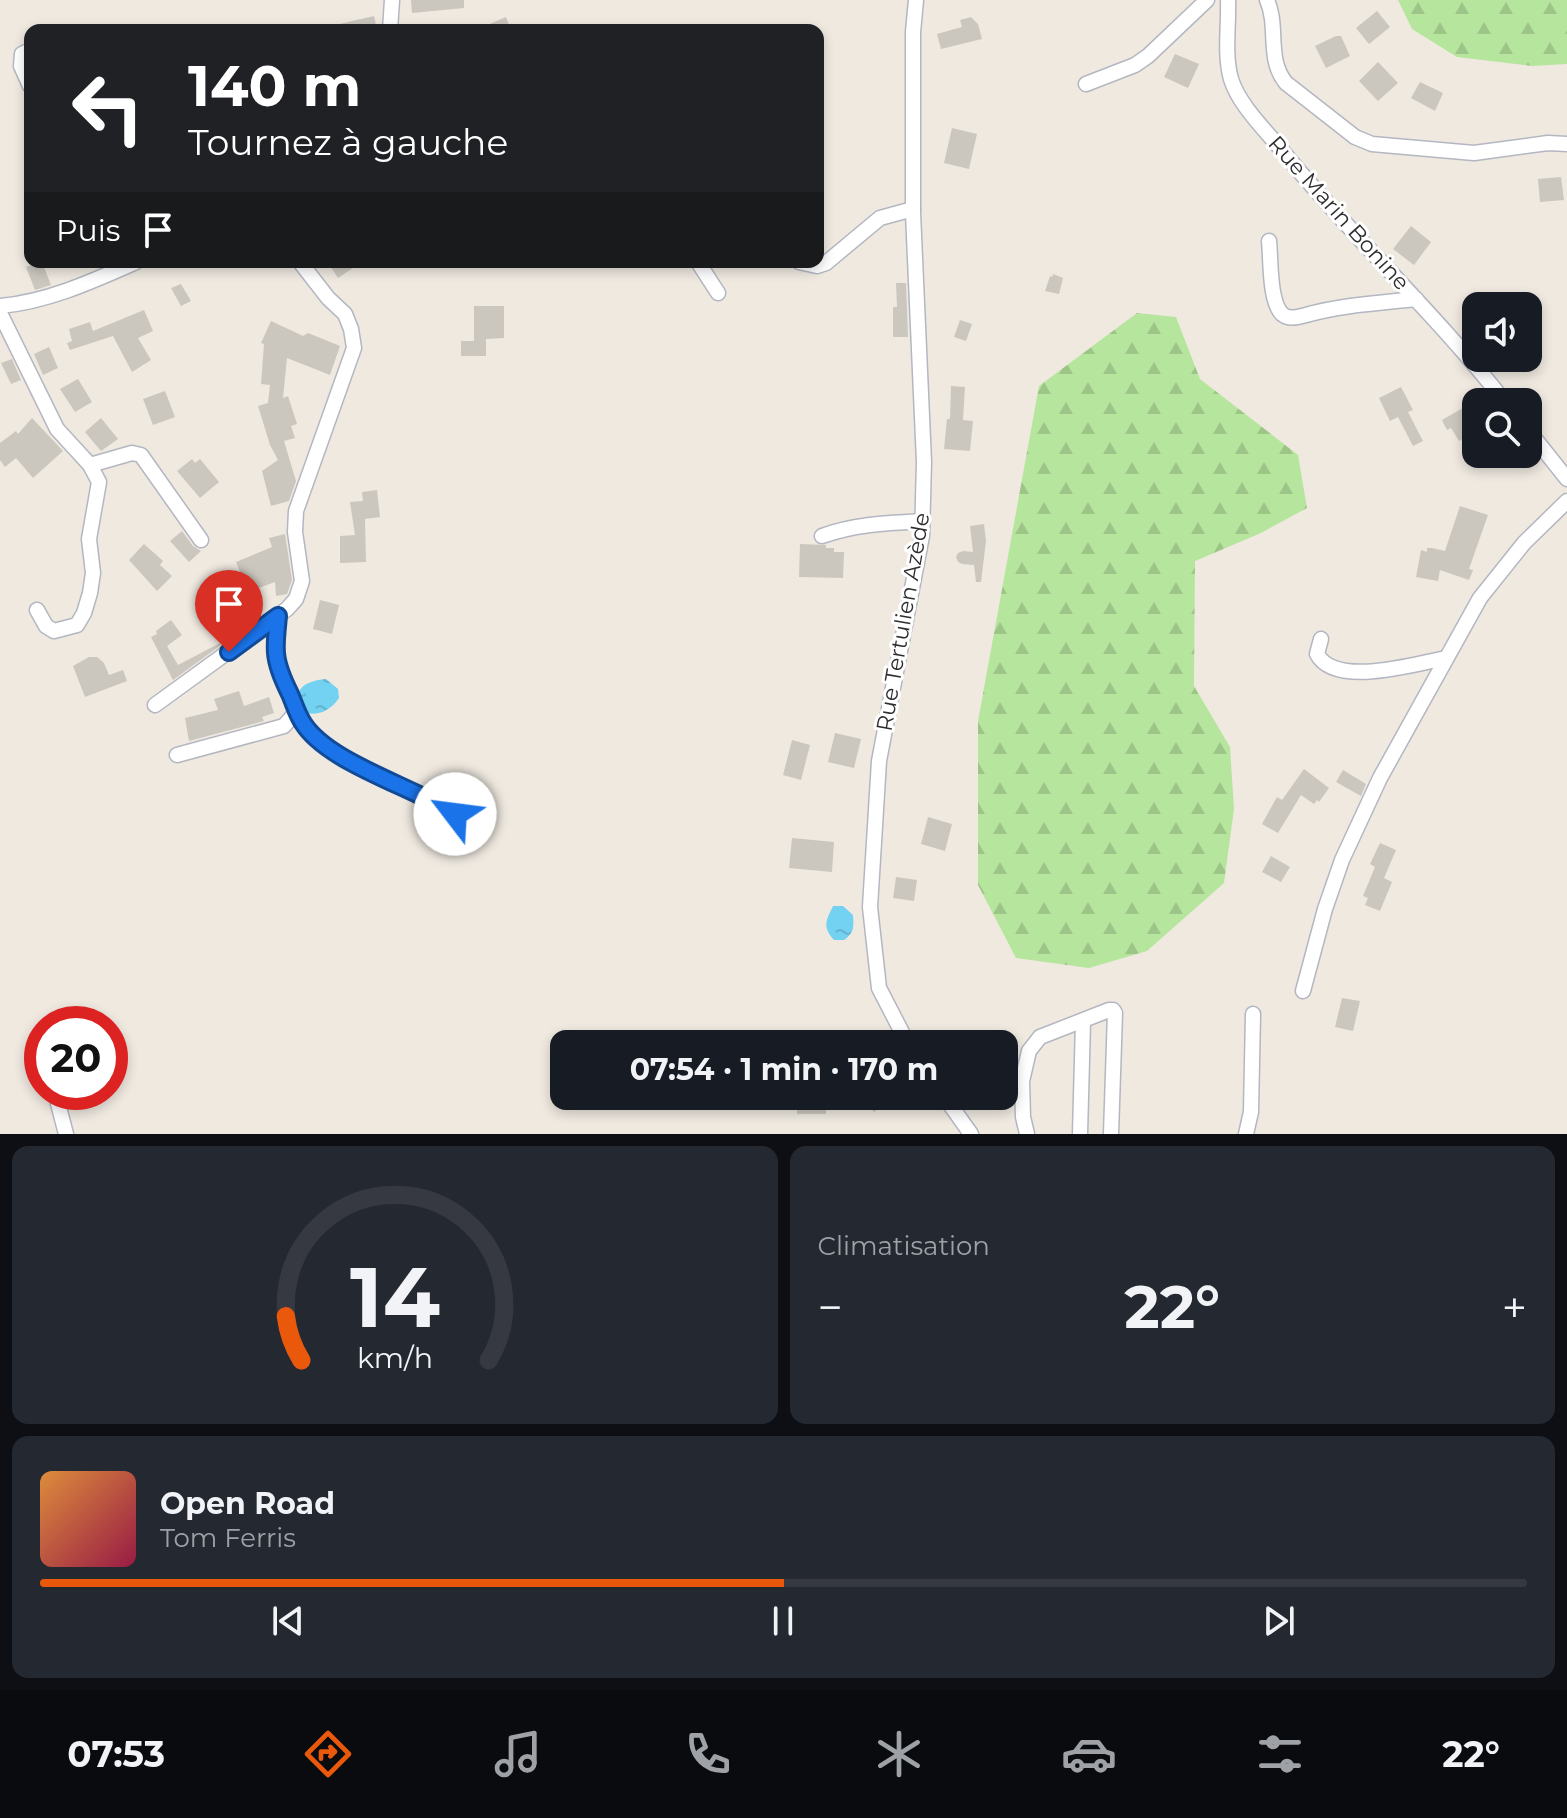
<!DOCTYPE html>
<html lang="fr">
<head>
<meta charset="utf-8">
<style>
  :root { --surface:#171b24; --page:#242831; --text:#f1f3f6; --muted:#9ea1a6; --line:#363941; --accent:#ea580c }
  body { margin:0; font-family:Montserrat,sans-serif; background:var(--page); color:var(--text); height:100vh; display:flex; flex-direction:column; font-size:30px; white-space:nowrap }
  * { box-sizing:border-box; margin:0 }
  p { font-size:26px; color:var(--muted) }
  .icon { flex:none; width:44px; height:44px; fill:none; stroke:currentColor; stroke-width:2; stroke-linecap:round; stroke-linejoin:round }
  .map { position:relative; height:1134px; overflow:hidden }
  .drawer { display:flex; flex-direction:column; gap:12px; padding:12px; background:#0d0f14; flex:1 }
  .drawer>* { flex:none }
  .banner { position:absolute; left:24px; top:24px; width:800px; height:244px; border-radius:16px; box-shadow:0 4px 12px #0003; background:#202124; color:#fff; overflow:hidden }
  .tools { position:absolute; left:1462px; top:292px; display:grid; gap:16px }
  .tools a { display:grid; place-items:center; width:80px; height:80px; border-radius:16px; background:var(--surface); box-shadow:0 4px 12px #0003; font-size:40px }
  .speed { position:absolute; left:24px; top:1006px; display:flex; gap:16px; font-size:40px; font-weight:700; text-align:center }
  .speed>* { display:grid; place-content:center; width:104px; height:104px; border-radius:50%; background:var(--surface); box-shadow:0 4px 12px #0003; line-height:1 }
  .speed .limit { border:12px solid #d22; background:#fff; color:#111 }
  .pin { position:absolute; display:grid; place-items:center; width:68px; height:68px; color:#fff; margin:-82px -34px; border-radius:50% 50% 50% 0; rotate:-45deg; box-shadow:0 0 8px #0007 }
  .pin .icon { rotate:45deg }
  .me { position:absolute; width:88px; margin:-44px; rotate:300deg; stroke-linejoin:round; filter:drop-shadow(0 0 6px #0008) }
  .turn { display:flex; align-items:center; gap:28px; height:168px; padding:0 32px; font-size:36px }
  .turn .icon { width:104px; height:104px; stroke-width:2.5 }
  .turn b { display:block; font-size:56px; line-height:68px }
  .then { display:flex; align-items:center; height:76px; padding:0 32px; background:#0003; gap:16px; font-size:30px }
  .big { font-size:60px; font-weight:700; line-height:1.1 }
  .drawer .widget { flex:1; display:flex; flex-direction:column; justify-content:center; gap:12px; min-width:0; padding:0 28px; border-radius:16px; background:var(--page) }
  .drawer .dial { align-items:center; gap:0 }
  .dial svg { height:208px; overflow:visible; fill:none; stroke:var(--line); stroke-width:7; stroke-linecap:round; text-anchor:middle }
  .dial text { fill:var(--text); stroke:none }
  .song { display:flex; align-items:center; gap:24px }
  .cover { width:96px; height:96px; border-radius:12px; background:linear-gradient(135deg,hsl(30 70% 55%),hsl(340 70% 35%)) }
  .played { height:8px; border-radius:4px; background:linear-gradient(90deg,var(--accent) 50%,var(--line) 50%) }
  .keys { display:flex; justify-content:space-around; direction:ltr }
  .heat { display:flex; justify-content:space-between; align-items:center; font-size:44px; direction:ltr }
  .drawer .tiles { flex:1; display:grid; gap:12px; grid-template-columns:1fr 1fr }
  .widget:last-child { grid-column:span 2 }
  .trip { position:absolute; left:550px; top:1030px; width:468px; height:80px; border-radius:16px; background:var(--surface); box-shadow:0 4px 12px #0003; font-weight:700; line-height:80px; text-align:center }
  .menu { display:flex; height:128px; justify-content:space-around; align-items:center; background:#090b0e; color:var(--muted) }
  .menu .icon { width:56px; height:56px }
  .menu .selected { color:var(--accent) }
  .menu b { font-size:36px; color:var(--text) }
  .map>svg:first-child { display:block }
</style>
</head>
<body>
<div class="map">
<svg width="1567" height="1134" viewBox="0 0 1567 1134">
  <defs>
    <pattern id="forest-firs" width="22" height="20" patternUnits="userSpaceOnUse" patternTransform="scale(2)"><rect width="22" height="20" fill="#b6e59d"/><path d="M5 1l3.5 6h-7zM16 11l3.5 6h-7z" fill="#9dc588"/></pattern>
    <pattern id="water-ripples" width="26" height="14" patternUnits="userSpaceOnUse" patternTransform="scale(2)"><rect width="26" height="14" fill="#73d1f1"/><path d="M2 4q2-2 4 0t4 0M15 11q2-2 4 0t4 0" fill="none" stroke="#64b4cf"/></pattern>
  </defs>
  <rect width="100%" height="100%" fill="#efe9e0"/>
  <g fill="url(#forest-firs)">
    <polygon points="1398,0 1567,0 1567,64 1533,66 1457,57 1412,29"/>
    <polygon points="1137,313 1176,317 1200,379 1298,455 1307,508 1261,533 1195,561 1194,686 1230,747 1234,809 1224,883 1147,951 1089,968 1016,958 978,885 978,721 1039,386"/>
  </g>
  <g fill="url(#water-ripples)">
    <path d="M326,679L338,689L339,698C331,710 319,716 305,713C289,690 304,681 326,679Z"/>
    <path d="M833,906H843L853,915C854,927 854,933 844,940H834C822,926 826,921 833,906Z"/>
  </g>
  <g fill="#cbc7bf">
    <polygon points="411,0 464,0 464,8 412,13"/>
    <polygon points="1377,11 1390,27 1369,44 1356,28"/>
    <polygon points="374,16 377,30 336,30 335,25"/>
    <polygon points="506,17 511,30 476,30"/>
    <polygon points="971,17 978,24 982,39 941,49 937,34 962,27 960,20"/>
    <polygon points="1336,36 1341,36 1350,56 1326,68 1315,46"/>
    <polygon points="1175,54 1199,64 1188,88 1164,77"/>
    <polygon points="1378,62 1398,83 1378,101 1359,81"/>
    <polygon points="1420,82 1443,93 1435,111 1411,98"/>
    <polygon points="952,128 977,134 969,169 944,163"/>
    <polygon points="1561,177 1564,200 1540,202 1538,179"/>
    <polygon points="1411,226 1431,242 1414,265 1393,249"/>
    <polygon points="39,262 42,262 51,285 35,290 26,267"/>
    <polygon points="336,262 362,262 338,278 330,266"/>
    <polygon points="1053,274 1063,278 1059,294 1045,291 1050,276 1052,277"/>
    <polygon points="896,283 906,283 908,337 893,337 893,307 897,307"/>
    <polygon points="181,284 191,301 181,306 171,288"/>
    <polygon points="474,306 504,306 504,338 486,339 486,356 461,356 461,341 474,341"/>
    <polygon points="144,310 153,331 138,338 151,360 132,372 113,336 70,350 67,343 72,341 69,329 90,322 93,331"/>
    <polygon points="960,320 972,324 966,341 954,337"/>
    <polygon points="271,321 303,336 308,333 340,346 330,375 287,358 283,398 288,396 297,424 291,426 295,438 284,441 296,481 289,501 271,506 262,471 278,460 270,445 258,406 268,403 270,385 261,384 264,344 261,343"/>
    <polygon points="49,347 58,368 43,375 34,354"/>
    <polygon points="12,359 21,380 11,384 1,363"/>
    <polygon points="78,379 92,402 75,412 60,389"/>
    <polygon points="951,386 965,387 963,420 973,421 970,451 944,449 947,419 950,419"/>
    <polygon points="1401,387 1413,410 1408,412 1423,441 1413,446 1398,417 1390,421 1379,398"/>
    <polygon points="165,391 175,417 153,425 143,399"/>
    <polygon points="1463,408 1476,432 1459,441 1451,428 1447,430 1442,420"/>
    <polygon points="32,418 63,451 33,478 16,458 5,467 0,460 0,443 16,431 18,434"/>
    <polygon points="101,418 118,439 101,451 85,432"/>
    <polygon points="192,459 195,463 200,459 219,482 200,498 177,471"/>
    <polygon points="377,490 380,517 365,519 366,562 340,563 340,536 355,535 350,502 363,501 362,492"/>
    <polygon points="1460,506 1488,515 1469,569 1473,570 1469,580 1440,570 1438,581 1416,577 1421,550 1427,552 1427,548 1432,548 1445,551"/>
    <polygon points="984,524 986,541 981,582 976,582 974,565 962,564 958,562 956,557 958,553 963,551 973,552 970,526"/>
    <polygon points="182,531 193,546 201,551 189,562 170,541"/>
    <polygon points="285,534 292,580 287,594 276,596 275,582 248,592 236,562 272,547 269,538"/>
    <polygon points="144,544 163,561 160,565 172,576 157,591 129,560"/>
    <polygon points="800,544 826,545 826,548 834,548 834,552 844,552 843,578 799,577"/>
    <polygon points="320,600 339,605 332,634 313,629"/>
    <polygon points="171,620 182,635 167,646 178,665 220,643 221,645 173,680 151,637 157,634 156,631"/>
    <polygon points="89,657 97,657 104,663 109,675 123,670 127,681 85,697 73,666"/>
    <polygon points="239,691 244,706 269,697 274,713 262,717 264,721 189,741 185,718 218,710 214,699"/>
    <polygon points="835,733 861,739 854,768 828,762"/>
    <polygon points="792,740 810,745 801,780 783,775"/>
    <polygon points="1304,769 1329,788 1319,802 1317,800 1314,804 1301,795 1278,833 1262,824 1277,797 1282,800"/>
    <polygon points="1343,770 1366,784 1361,796 1336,782"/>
    <polygon points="928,817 952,824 945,851 921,844"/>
    <polygon points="792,838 834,842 832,872 789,868"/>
    <polygon points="1380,843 1396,850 1384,878 1392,882 1380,911 1365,905 1368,898 1363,896 1375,867 1370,864"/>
    <polygon points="1271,856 1290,867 1281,882 1262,872"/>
    <polygon points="896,877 917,880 914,901 893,898"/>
    <polygon points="1342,998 1360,1001 1353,1031 1335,1027"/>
    <polygon points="797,1096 827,1096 826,1114 797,1114"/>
    <polygon points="862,1096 895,1096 874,1112"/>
  </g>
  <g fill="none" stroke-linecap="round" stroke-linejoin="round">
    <g stroke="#b4b7c1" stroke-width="17">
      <g id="minor">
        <path d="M1228,0C1229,26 1224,54 1231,79C1238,103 1264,129 1280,148C1351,236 1435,313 1505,402"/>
        <path d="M1267,0C1279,27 1266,59 1286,83L1355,137L1372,144L1474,153L1548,143L1567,144"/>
        <polyline points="390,30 392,0"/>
        <polyline points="30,50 22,54 21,66 30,86"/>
        <polyline points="1086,84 1135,65 1148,56 1207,0"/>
        <path d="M1269,241C1271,259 1269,301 1282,314C1289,320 1298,317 1306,315C1341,305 1379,303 1416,299"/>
        <polyline points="698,262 718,293"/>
        <polyline points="799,262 817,266 826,263 880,218 913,209"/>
        <path d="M0,306C47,302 93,281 136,262"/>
        <polyline points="0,313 57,429 90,465 99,482 89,539 93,573 90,593 84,613 77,625 54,631 46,626 37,610"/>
        <polyline points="1528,430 1567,479"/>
        <polyline points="90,465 132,453 141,455 201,540"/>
        <path d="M822,536C855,524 888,523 923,521"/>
        <path d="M278,616C277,628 275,641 276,653C277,667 284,681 290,694C294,703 297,713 302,722C318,747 361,768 387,781C416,794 445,802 466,827"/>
        <path d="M1321,639L1317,654C1335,688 1415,664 1446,658"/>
        <polyline points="155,705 287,609 296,599 302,581 295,532 296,511 354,348 351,329 345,314 328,298 300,262"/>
        <polyline points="177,755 284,726 297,711"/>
        <polyline points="1303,991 1325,909 1342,860 1380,778 1480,598 1524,543 1567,501"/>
        <polyline points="908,1044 879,988 870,907 879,761 922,536 924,462 913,213 913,32 916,0"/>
        <polyline points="55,1092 66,1134"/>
        <polyline points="944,1096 971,1134"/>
        <polyline points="1027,1134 1023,1117 1022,1081 1029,1051 1040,1037 1109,1010 1113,1010 1115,1013 1111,1134"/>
        <polyline points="1080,1134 1083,1022"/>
        <polyline points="1246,1134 1251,1112 1253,1014"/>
      </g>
    </g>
    <use href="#minor" stroke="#fff" stroke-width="14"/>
  </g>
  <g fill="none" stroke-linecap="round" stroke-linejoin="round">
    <g stroke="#114b97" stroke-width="20">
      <path id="route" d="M229,652L278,616C277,628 275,641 276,653C277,667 284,682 290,694C294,703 297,714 303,723C328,763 414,787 455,814"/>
    </g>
    <use href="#route" stroke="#1a73e8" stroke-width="14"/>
  </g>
  <g text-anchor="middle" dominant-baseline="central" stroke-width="6" stroke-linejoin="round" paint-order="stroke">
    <g font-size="22" fill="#2e2e2e" stroke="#fff">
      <text transform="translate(1339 213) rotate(48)">Rue Marin Bonine</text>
      <text transform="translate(903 622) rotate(-80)">Rue Tertulien Azède</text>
    </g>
  </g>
</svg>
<div class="tools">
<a><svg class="icon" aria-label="sound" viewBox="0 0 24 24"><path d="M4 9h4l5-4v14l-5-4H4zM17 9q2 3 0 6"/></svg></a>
<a><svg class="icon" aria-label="search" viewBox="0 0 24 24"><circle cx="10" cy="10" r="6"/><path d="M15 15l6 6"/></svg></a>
</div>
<div class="speed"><div class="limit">20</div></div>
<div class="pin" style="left:229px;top:652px;background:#d93025"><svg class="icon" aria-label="arrive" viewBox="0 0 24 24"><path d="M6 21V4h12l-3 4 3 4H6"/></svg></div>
<svg class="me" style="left:455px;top:814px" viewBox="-20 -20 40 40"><circle r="19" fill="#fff"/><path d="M0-13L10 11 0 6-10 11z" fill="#1a73e8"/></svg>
<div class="trip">07:54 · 1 min · 170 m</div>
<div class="banner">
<div class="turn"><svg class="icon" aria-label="left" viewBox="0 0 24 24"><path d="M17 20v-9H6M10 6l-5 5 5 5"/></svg><div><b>140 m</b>Tournez à gauche</div></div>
<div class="then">Puis<svg class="icon" aria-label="arrive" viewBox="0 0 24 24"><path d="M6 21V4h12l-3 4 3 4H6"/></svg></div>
</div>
</div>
<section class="drawer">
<div class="tiles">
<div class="widget dial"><svg viewBox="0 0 100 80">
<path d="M14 69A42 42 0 1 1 86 69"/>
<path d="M14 69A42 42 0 0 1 8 52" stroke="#ea580c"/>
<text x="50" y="56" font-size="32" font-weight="700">14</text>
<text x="50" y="72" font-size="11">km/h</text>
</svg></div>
<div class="widget"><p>Climatisation</p>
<div class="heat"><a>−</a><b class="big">22°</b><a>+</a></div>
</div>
<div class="widget">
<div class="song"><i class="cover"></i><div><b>Open Road</b><p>Tom Ferris</p></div></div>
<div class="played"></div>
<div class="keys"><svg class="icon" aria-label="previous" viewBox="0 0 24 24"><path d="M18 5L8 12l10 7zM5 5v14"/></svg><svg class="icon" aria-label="pause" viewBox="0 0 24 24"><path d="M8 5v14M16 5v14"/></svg><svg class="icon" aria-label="next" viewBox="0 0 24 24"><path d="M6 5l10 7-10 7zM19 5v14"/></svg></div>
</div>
</div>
</section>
<nav class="menu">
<b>07:53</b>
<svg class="icon selected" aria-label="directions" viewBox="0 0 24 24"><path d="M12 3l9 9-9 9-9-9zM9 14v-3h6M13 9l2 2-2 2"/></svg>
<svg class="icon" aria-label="music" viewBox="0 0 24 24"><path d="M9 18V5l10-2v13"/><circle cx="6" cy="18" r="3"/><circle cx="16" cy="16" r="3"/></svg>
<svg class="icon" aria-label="phone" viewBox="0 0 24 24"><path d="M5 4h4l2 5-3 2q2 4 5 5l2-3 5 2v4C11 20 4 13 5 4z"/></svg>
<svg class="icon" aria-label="climate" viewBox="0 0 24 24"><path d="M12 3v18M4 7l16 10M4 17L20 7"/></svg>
<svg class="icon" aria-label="car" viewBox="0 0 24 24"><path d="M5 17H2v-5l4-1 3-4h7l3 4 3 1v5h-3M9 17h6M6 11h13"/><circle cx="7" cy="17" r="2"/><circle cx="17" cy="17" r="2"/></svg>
<svg class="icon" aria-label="filters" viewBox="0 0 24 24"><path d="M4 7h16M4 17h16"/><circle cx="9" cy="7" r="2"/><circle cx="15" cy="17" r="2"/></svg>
<b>22°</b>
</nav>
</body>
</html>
